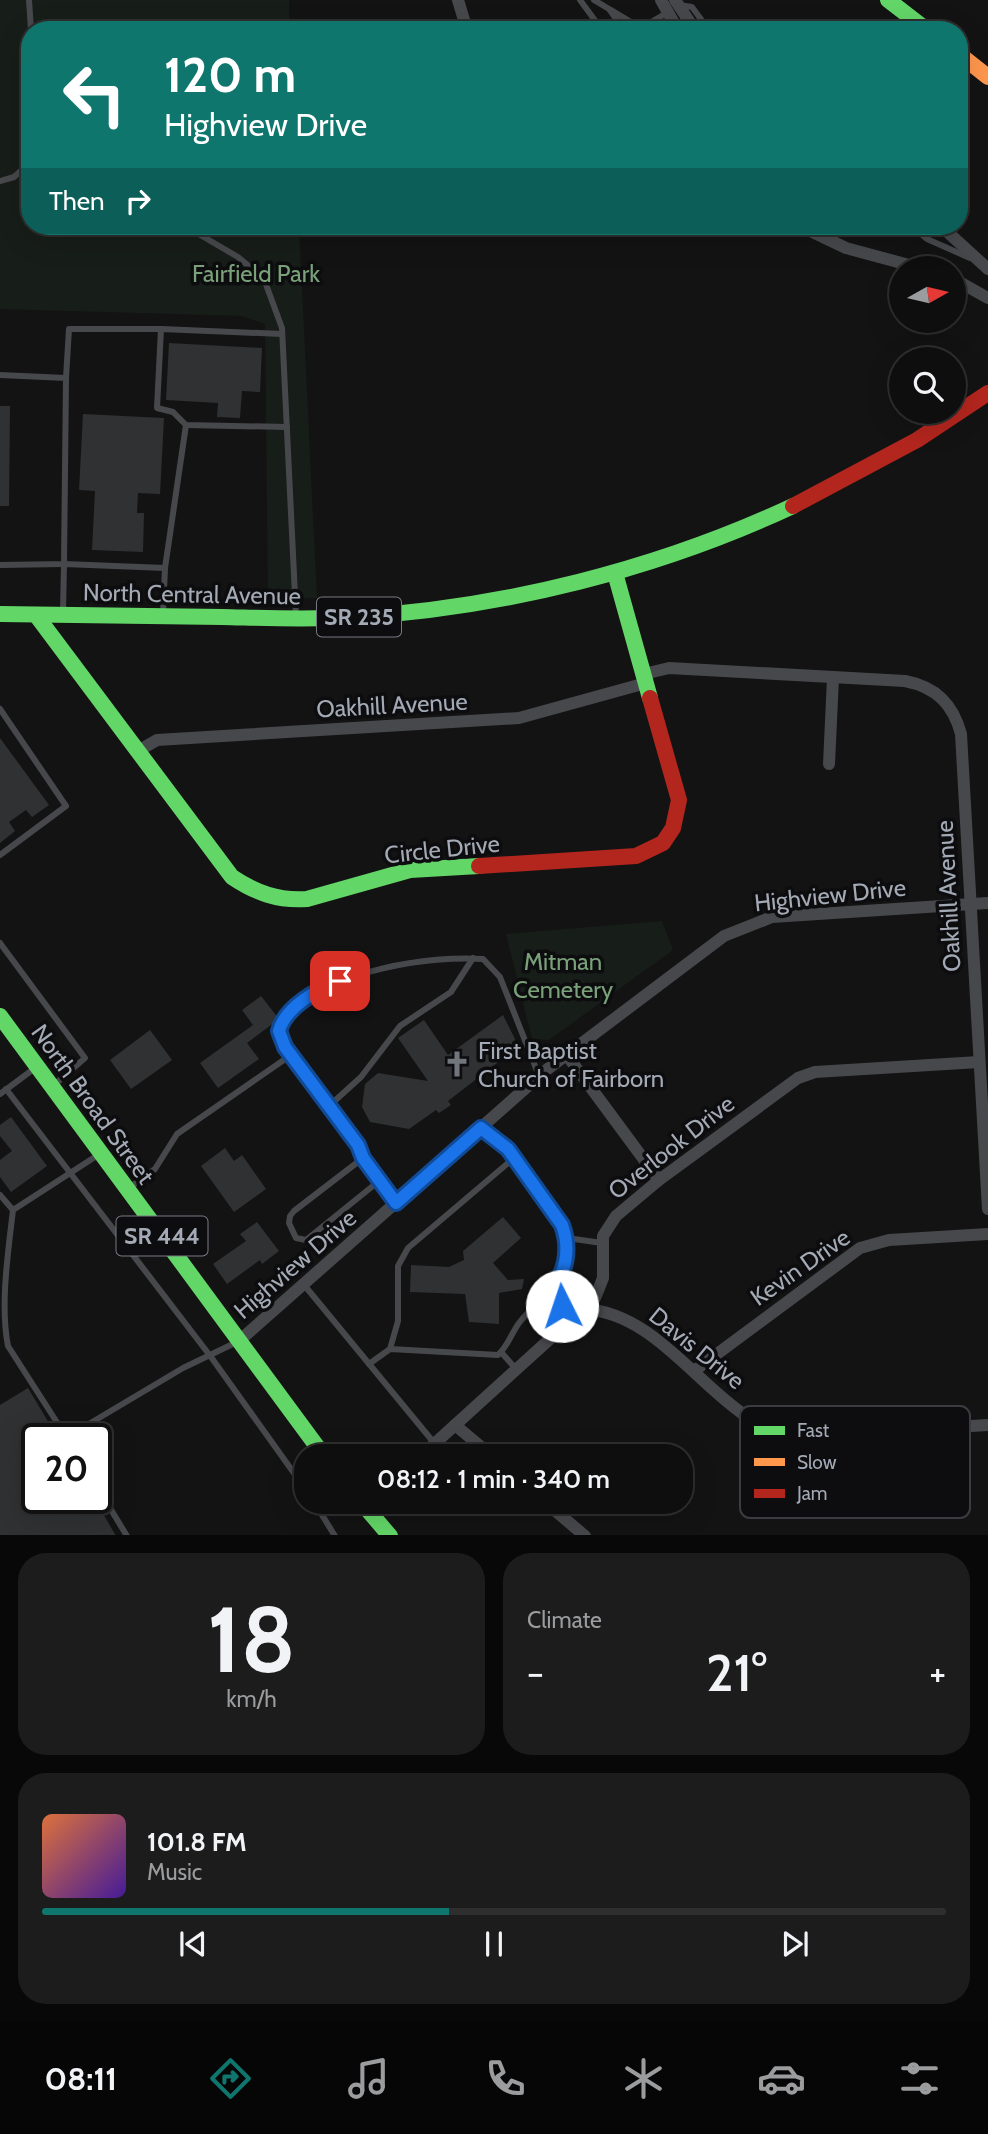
<!DOCTYPE html>
<html lang="en">
<head>
<meta charset="utf-8">
<style>
  :root { --surface:#0e0e0e; --page:#1c1c1c; --text:#f1f3f6; --muted:#9b9c9e; --line:#2e2e2e; --accent:#0f766e }
  body { margin:0; font-family:Cabin,sans-serif; background:var(--page); color:var(--text); height:100vh; display:flex; flex-direction:column; font-size:26px; white-space:nowrap }
  * { box-sizing:border-box; margin:0 }
  p { font-size:23px; color:var(--muted) }
  .icon { flex:none; width:38px; height:38px; fill:none; stroke:currentColor; stroke-width:2; stroke-linecap:round; stroke-linejoin:round }
  .map { position:relative; height:1535px; overflow:hidden }
  .side { display:flex; flex-direction:column; gap:18px; padding:18px; background:#080808; flex:1 }
  .side>* { flex:none }
  .hud { position:absolute; left:21px; top:21px; width:947px; height:214px; border-radius:28px; box-shadow:0 7px 28px #0002,0 0 0 2px var(--line); background:#0f766e; color:#fff; overflow:hidden }
  .needle { width:46px; rotate:82deg }
  .buttons { position:absolute; left:889px; top:256px; display:grid; gap:14px }
  .buttons a { display:grid; place-items:center; width:77px; height:77px; border-radius:50%; background:var(--surface); box-shadow:0 7px 28px #0002,0 0 0 2px var(--line); font-size:35px }
  .speed { position:absolute; left:21px; top:1423px; display:flex; gap:14px; font-size:35px; font-weight:700; text-align:center }
  .speed>* { display:grid; place-content:center; width:91px; height:91px; border-radius:50%; background:var(--surface); box-shadow:0 7px 28px #0002,0 0 0 2px var(--line); line-height:1 }
  .speed .limit { border:4px solid #111; border-radius:10px; background:#fff; color:#111 }
  .pin { position:absolute; display:grid; place-items:center; width:60px; height:60px; color:#fff; margin:-30px; border-radius:14px; box-shadow:0 4px 10px #0006 }
  .me { position:absolute; width:77px; margin:-38px; rotate:356deg; stroke-linejoin:round; filter:drop-shadow(0 0 5px #0008) }
  .turn { display:flex; align-items:center; gap:24px; height:147px; padding:0 28px; font-size:32px }
  .turn .icon { width:91px; height:91px; stroke-width:2.5 }
  .turn b { display:block; font-size:49px; line-height:60px }
  .then { display:flex; align-items:center; height:66px; padding:0 28px; background:#0003; gap:14px; font-size:26px }
  .big { font-size:52px; font-weight:600; line-height:1.1 }
  .side .widget { flex:1; display:flex; flex-direction:column; justify-content:center; gap:10px; min-width:0; padding:0 24px; border-radius:28px; background:var(--page) }
  .side .dial { align-items:center; gap:0 }
  .dial b { font-size:91px; line-height:1 }
  .song { display:flex; align-items:center; gap:21px }
  .cover { width:84px; height:84px; border-radius:10px; background:linear-gradient(135deg,hsl(20 70% 55%),hsl(260 70% 35%)) }
  .played { height:7px; border-radius:4px; background:linear-gradient(90deg,var(--accent) 45%,var(--line) 45%) }
  .keys { display:flex; justify-content:space-around; direction:ltr }
  .heat { display:flex; justify-content:space-between; align-items:center; font-size:38px; direction:ltr }
  .side .tiles { flex:1; display:grid; gap:18px; grid-template-columns:1fr 1fr }
  .widget:last-child { grid-column:span 2 }
  .trip { position:absolute; left:294px; top:1444px; width:399px; height:70px; border-radius:28px; background:var(--surface); box-shadow:0 7px 28px #0002,0 0 0 2px var(--line); font-weight:600; line-height:70px; text-align:center }
  .menu { display:flex; height:112px; justify-content:space-around; align-items:center; background:#060606; color:var(--muted) }
  .menu .icon { width:49px; height:49px }
  .menu .on { color:var(--accent) }
  .menu b { font-size:32px; color:var(--text) }
  .map>svg:first-child { display:block }
</style>
</head>
<body>
<div class="map">
<svg width="988" height="1536" viewBox="0 0 988 1536">
  <rect width="100%" height="100%" fill="#131313"/>
  <g fill="#171d18">
    <polygon points="0,0 289,0 290,30 30,30 30,226 299,226 317,598 268,599 265,324 242,316 0,309"/>
    <polygon points="662,921 673,950 549,1040 532,1039 506,934"/>
  </g>
  <g fill="#303133">
    <polygon points="169,343 262,348 260,392 242,391 240,418 217,417 218,403 166,400"/>
    <polygon points="0,406 10,406 9,506 0,506"/>
    <polygon points="83,414 164,418 160,494 138,493 137,513 144,513 143,552 92,550 95,491 79,490"/>
    <polygon points="0,738 49,805 32,817 26,810 9,822 15,831 0,843"/>
    <polygon points="261,996 279,1019 247,1043 259,1059 218,1088 200,1063 253,1025 242,1010"/>
    <polygon points="503,1015 515,1039 514,1050 448,1101 451,1105 439,1113 436,1110 409,1129 370,1122 362,1107 365,1084 378,1073 428,1081 398,1038 424,1020 448,1055"/>
    <polygon points="150,1030 172,1060 131,1089 110,1060"/>
    <polygon points="11,1117 47,1166 11,1192 0,1177 0,1160 12,1151 0,1136 0,1125"/>
    <polygon points="225,1148 234,1161 242,1155 266,1189 234,1212 201,1166"/>
    <polygon points="503,1217 521,1238 493,1263 508,1280 524,1279 522,1289 499,1293 499,1324 469,1322 465,1294 410,1292 411,1265 449,1267 464,1260 463,1251"/>
    <polygon points="257,1222 279,1251 262,1264 260,1260 227,1284 213,1264 246,1241 240,1234"/>
    <polygon points="28,1388 58,1438 37,1438 37,1498 94,1498 116,1536 0,1536 0,1405"/>
  </g>
  <g fill="none" stroke-linecap="round" stroke-linejoin="round">
    <g stroke="#47484c" stroke-width="6">
      <polyline points="29,0 31,30"/>
      <polyline points="580,0 602,30"/>
      <polyline points="594,0 609,9 624,30"/>
      <polyline points="679,5 692,7 703,22 703,30"/>
      <polyline points="611,10 641,28"/>
      <polyline points="632,30 641,28 670,11"/>
      <polyline points="30,155 24,168 30,167"/>
      <polyline points="0,181 14,177 24,168"/>
      <polyline points="185,226 238,257 264,279 282,328 296,616"/>
      <polyline points="912,226 927,239 970,258"/>
      <polyline points="282,334 161,329 157,408 173,412 186,425 287,427"/>
      <polyline points="0,375 66,378 64,564 0,565"/>
      <polyline points="66,378 69,329 161,329"/>
      <polyline points="165,568 186,425"/>
      <polyline points="63,612 64,564 165,568 163,614"/>
      <polyline points="0,709 66,806 0,855"/>
      <polyline points="0,943 85,1058 54,1085"/>
      <polyline points="6,1089 211,1357 306,1490"/>
      <polyline points="0,1094 35,1068"/>
      <polyline points="329,1106 361,1077 400,1026 451,992 473,958"/>
      <path d="M363,1158L358,1145L280,1036C279,1024 287,1018 295,1010C332,971 430,955 483,959L500,977L539,1076"/>
      <polyline points="379,1181 306,1240 296,1238 289,1223 290,1216 294,1211 363,1158 396,1203"/>
      <polyline points="129,1188 155,1169 177,1134 291,1055"/>
      <polyline points="0,1195 13,1210"/>
      <polyline points="567,1238 602,1243"/>
      <polyline points="305,1286 435,1444"/>
      <polyline points="549,1294 575,1318"/>
      <polyline points="390,1349 398,1321 398,1266 408,1248 514,1158"/>
      <polyline points="501,1352 516,1369"/>
      <path d="M369,1364L390,1349L498,1355C508,1346 511,1334 519,1323C546,1289 580,1276 562,1225L508,1149L481,1128"/>
      <polyline points="67,1437 183,1368 237,1342"/>
      <path d="M67,1438L8,1346C0,1305 8,1253 13,1210L98,1155"/>
      <polyline points="96,1485 127,1536"/>
      <polyline points="314,1502 335,1536"/>
    </g>
    <g stroke="#47484c" stroke-width="12">
      <polyline points="458,0 467,30"/>
      <polyline points="661,0 678,30"/>
      <polyline points="675,0 695,30"/>
      <polyline points="800,226 846,248 920,268"/>
      <polyline points="941,226 988,269"/>
      <polyline points="954,279 988,298"/>
      <path d="M644,674L669,668L905,681C936,687 953,704 961,734L988,1209"/>
      <polyline points="138,751 157,740 519,718 646,683"/>
      <polyline points="829,764 833,678"/>
      <polyline points="566,1054 659,1180"/>
      <path d="M584,1309C674,1314 719,1434 803,1436L988,1425"/>
      <polyline points="239,1341 545,1071 724,936 772,917 988,903"/>
      <polyline points="694,1371 860,1248 889,1240 988,1234"/>
      <polyline points="455,1425 492,1456"/>
      <polyline points="421,1456 595,1298 603,1278 603,1236 616,1216 659,1180 798,1078 815,1072 979,1062"/>
      <polyline points="545,1502 585,1536"/>
    </g>
    <g stroke="#63d668" stroke-width="16">
      <polyline points="888,0 927,30"/>
      <polyline points="615,573 650,698"/>
      <path d="M0,614C74,615 148,616 222,617C266,618 310,620 354,617C504,608 658,569 793,506"/>
      <path d="M36,615L232,877C256,893 278,901 307,899L410,870L479,866"/>
      <polyline points="0,1016 324,1456"/>
      <polyline points="361,1502 390,1536"/>
    </g>
    <polyline stroke="#ff974d" stroke-width="16" points="959,54 988,77"/>
    <g stroke="#b3261e" stroke-width="16">
      <polyline points="793,506 917,440 988,393"/>
      <polyline points="479,866 636,856 663,843 673,828 679,800 650,698"/>
    </g>
  </g>
  <g fill="none" stroke-linecap="round" stroke-linejoin="round">
    <g stroke="#114b97" stroke-width="18">
      <path id="route" d="M340,981C318,989 285,1007 279,1031L285,1047L358,1145L363,1158L396,1203L481,1128L508,1149L562,1225C571,1250 566,1273 549,1294L562,1306"/>
    </g>
    <use href="#route" stroke="#1a73e8" stroke-width="12"/>
  </g>
  <defs>
    <g id="church-bare" transform="scale(2.1)"><path d="M-1.2-6h2.4v3.5h3.3v2.4h-3.3V6h-2.4V-.1h-3.3v-2.4h3.3Z" fill="#71757c" stroke="#0d0d0f" stroke-width="2.5" paint-order="stroke"/></g>
  </defs>
  <g fill-rule="evenodd">
    <use href="#church-bare" x="457" y="1064"/>
  </g>
  <g text-anchor="middle" dominant-baseline="central" stroke-width="7" stroke-linejoin="round" paint-order="stroke">
    <g fill="#0d0d0f" stroke="#767b83" stroke-width="2">
      <rect x="317" y="597.5" width="84" height="39" rx="5"/>
      <rect x="116.5" y="1216.5" width="91" height="39" rx="5"/>
    </g>
    <g font-size="23" font-weight="bold" fill="#a3aab5">
      <text x="359" y="617">SR 235</text>
      <text x="162" y="1236">SR 444</text>
    </g>
    <g font-size="24" fill="#7aa179" stroke="#0d0d0f">
      <text x="256" y="273">Fairfield Park</text>
      <text x="563" y="961">Mitman<tspan x="563" dy="28">Cemetery</tspan></text>
    </g>
    <g font-size="24" fill="#a3aab5" stroke="#0d0d0f">
      <text transform="translate(192 594) rotate(1)">North Central Avenue</text>
      <text transform="translate(392 705) rotate(-3)">Oakhill Avenue</text>
      <text transform="translate(442 849) rotate(-6)">Circle Drive</text>
      <text transform="translate(830 895) rotate(-6)">Highview Drive</text>
      <text transform="translate(948 896) rotate(-93)">Oakhill Avenue</text>
      <text transform="translate(93 1104) rotate(54)">North Broad Street</text>
      <text transform="translate(671 1147) rotate(-38)">Overlook Drive</text>
      <text transform="translate(295 1264) rotate(-41)">Highview Drive</text>
      <text transform="translate(800 1267) rotate(-35)">Kevin Drive</text>
      <text transform="translate(697 1348) rotate(39)">Davis Drive</text>
    </g>
    <g font-size="24" fill="#a3aab5" stroke="#0d0d0f" text-anchor="start">
      <text x="478" y="1050">First Baptist<tspan x="478" dy="28">Church of Fairborn</tspan></text>
    </g>
  </g>
  <rect x="740" y="1406" width="230" height="112" rx="10" fill="#0d0d0f" stroke="#3a3c41" stroke-width="2"/>
  <rect x="754" y="1426" width="31" height="9" fill="#63d668"/>
  <rect x="754" y="1458" width="31" height="8" fill="#ff974d"/>
  <rect x="754" y="1489" width="31" height="9" fill="#b3261e"/>
  <g font-size="19" fill="#a3aab5">
    <text x="797" y="1437">Fast</text>
    <text x="797" y="1469">Slow</text>
    <text x="797" y="1500">Jam</text>
  </g>
</svg>
<div class="buttons">
<a><svg class="needle" viewBox="-14 -14 28 28"><path d="M0-13l5 13h-10z" fill="#e53935"/><path d="M0 13l5-13h-10z" fill="#9b9c9e"/></svg></a>
<a><svg class="icon" aria-label="search" viewBox="0 0 24 24"><circle cx="10" cy="10" r="6"/><path d="M15 15l6 6"/></svg></a>
</div>
<div class="speed"><div class="limit">20</div></div>
<div class="pin" style="left:340px;top:981px;background:#d93025"><svg class="icon" aria-label="arrive" viewBox="0 0 24 24"><path d="M6 21V4h12l-3 4 3 4H6"/></svg></div>
<svg class="me" style="left:562px;top:1306px" viewBox="-20 -20 40 40"><circle r="19" fill="#fff"/><path d="M0-13L10 11 0 6-10 11z" fill="#1a73e8"/></svg>
<div class="trip">08:12 · 1 min · 340 m</div>
<div class="hud">
<div class="turn"><svg class="icon" aria-label="left" viewBox="0 0 24 24"><path d="M17 20v-9H6M10 6l-5 5 5 5"/></svg><div><b>120 m</b>Highview Drive</div></div>
<div class="then">Then<svg class="icon" aria-label="right" viewBox="0 0 24 24"><path d="M7 20v-9h11M14 6l5 5-5 5"/></svg></div>
</div>
</div>
<section class="side">
<div class="tiles">
<div class="widget dial"><b>18</b><p>km/h</p></div>
<div class="widget"><p>Climate</p>
<div class="heat"><a>−</a><b class="big">21°</b><a>+</a></div>
</div>
<div class="widget">
<div class="song"><i class="cover"></i><div><b>101.8 FM</b><p>Music</p></div></div>
<div class="played"></div>
<div class="keys"><svg class="icon" aria-label="previous" viewBox="0 0 24 24"><path d="M18 5L8 12l10 7zM5 5v14"/></svg><svg class="icon" aria-label="pause" viewBox="0 0 24 24"><path d="M8 5v14M16 5v14"/></svg><svg class="icon" aria-label="next" viewBox="0 0 24 24"><path d="M6 5l10 7-10 7zM19 5v14"/></svg></div>
</div>
</div>
</section>
<nav class="menu">
<b>08:11</b>
<svg class="icon on" aria-label="directions" viewBox="0 0 24 24"><path d="M12 3l9 9-9 9-9-9zM9 14v-3h6M13 9l2 2-2 2"/></svg>
<svg class="icon" aria-label="music" viewBox="0 0 24 24"><path d="M9 18V5l10-2v13"/><circle cx="6" cy="18" r="3"/><circle cx="16" cy="16" r="3"/></svg>
<svg class="icon" aria-label="phone" viewBox="0 0 24 24"><path d="M5 4h4l2 5-3 2q2 4 5 5l2-3 5 2v4C11 20 4 13 5 4z"/></svg>
<svg class="icon" aria-label="climate" viewBox="0 0 24 24"><path d="M12 3v18M4 7l16 10M4 17L20 7"/></svg>
<svg class="icon" aria-label="car" viewBox="0 0 24 24"><path d="M5 17H2v-5l4-1 3-4h7l3 4 3 1v5h-3M9 17h6M6 11h13"/><circle cx="7" cy="17" r="2"/><circle cx="17" cy="17" r="2"/></svg>
<svg class="icon" aria-label="filters" viewBox="0 0 24 24"><path d="M4 7h16M4 17h16"/><circle cx="9" cy="7" r="2"/><circle cx="15" cy="17" r="2"/></svg>
</nav>
</body>
</html>
